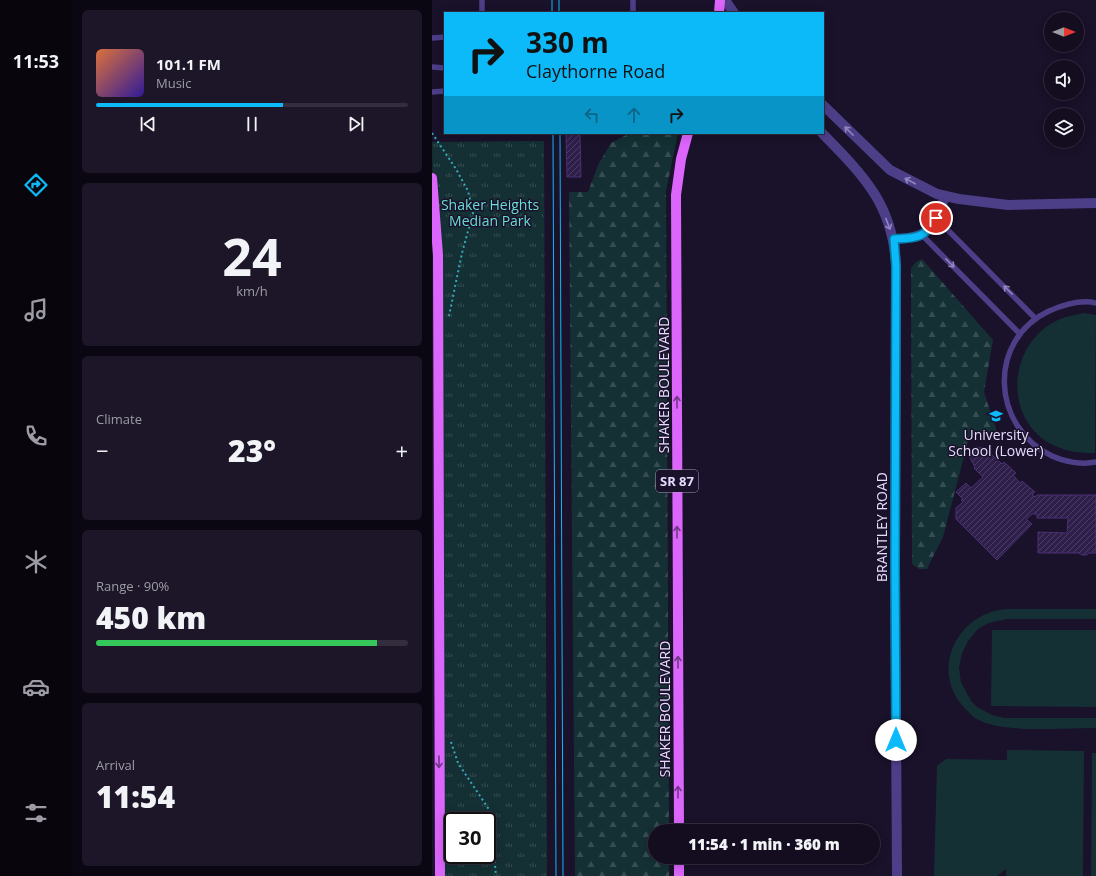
<!DOCTYPE html>
<html lang="en">
<head>
<meta charset="utf-8">
<style>
  :root { --surface:#140d20; --page:#1d1629; --text:#f1f3f6; --muted:#9d9ca5; --line:#332d3e; --accent:#0cbaf9 }
  body { margin:0; font-family:"Open Sans",sans-serif; background:var(--page); color:var(--text); height:100vh; display:flex; flex-direction:column; font-size:15px; white-space:nowrap }
  * { box-sizing:border-box; margin:0 }
  p { font-size:13px; color:var(--muted) }
  .icon { flex:none; width:22px; height:22px; fill:none; stroke:currentColor; stroke-width:2; stroke-linecap:round; stroke-linejoin:round }
  .map { position:relative; flex:1; overflow:hidden }
  .panel { display:flex; flex-direction:column; gap:10px; padding:10px; background:#0b0712; width:360px }
  .panel>* { flex:none }
  .hud { position:absolute; left:12px; top:12px; width:380px; height:122px; border-radius:0px; box-shadow:0 2px 10px #0003,0 0 0 1px var(--line); background:#0cbaf9; color:#111; overflow:hidden }
  .needle { width:26px; rotate:90deg }
  .fabs { position:absolute; left:612px; top:12px; display:grid; gap:8px }
  .fabs a { display:grid; place-items:center; width:40px; height:40px; border-radius:50%; background:var(--surface); box-shadow:0 2px 10px #0003,0 0 0 1px var(--line); font-size:20px }
  .speed { position:absolute; left:12px; top:812px; display:flex; gap:8px; font-size:20px; font-weight:700; text-align:center }
  .speed>* { display:grid; place-content:center; width:52px; height:52px; border-radius:50%; background:var(--surface); box-shadow:0 2px 10px #0003,0 0 0 1px var(--line); line-height:1 }
  .speed .limit { border:2px solid #111; border-radius:6px; background:#fff; color:#111 }
  .pin { position:absolute; display:grid; place-items:center; width:34px; height:34px; color:#fff; margin:-17px; border:2px solid #fff; border-radius:50%; box-shadow:0 1px 4px #0007 }
  .me { position:absolute; width:44px; margin:-22px; rotate:0deg; stroke-linejoin:round; filter:drop-shadow(0 0 3px #0008) }
  .turn { display:flex; align-items:center; gap:14px; height:84px; padding:0 16px; font-size:18px }
  .turn .icon { width:52px; height:52px; stroke-width:2.5 }
  .turn b { display:block; font-size:28px; line-height:34px }
  .lanes { display:flex; align-items:center; height:38px; padding:0 16px; background:#0003; justify-content:center; gap:20px; direction:ltr }
  .lanes .off { opacity:.35 }
  .big { font-size:30px; font-weight:800; line-height:1.1 }
  .panel .widget { flex:1; display:flex; flex-direction:column; justify-content:center; gap:6px; min-width:0; padding:0 14px; border-radius:6px; background:var(--page) }
  .panel .dial { align-items:center; gap:0 }
  .dial b { font-size:52px; line-height:1 }
  .song { display:flex; align-items:center; gap:12px }
  .cover { width:48px; height:48px; border-radius:6px; background:linear-gradient(135deg,hsl(20 70% 55%),hsl(250 70% 35%)) }
  .played { height:4px; border-radius:2px; background:linear-gradient(90deg,var(--accent) 60%,var(--line) 60%) }
  .keys { display:flex; justify-content:space-around; direction:ltr }
  .heat { display:flex; justify-content:space-between; align-items:center; font-size:22px; direction:ltr }
  .charge { height:6px; border-radius:3px; background:linear-gradient(90deg,#34c759 90%,var(--line) 0) }
  .trip { position:absolute; left:216px; top:824px; width:232px; height:40px; border-radius:20px; background:var(--surface); box-shadow:0 2px 10px #0003,0 0 0 1px var(--line); font-weight:800; line-height:40px; text-align:center }
  main { display:flex; flex:1; min-height:0 }
  .menu { display:flex; flex-direction:column; width:72px; justify-content:space-around; align-items:center; background:#08050d; color:var(--muted) }
  .menu .icon { width:28px; height:28px }
  .menu .on { color:var(--accent) }
  .menu b { font-size:18px; color:var(--text) }
  .map>svg:first-child { display:block }
</style>
</head>
<body>
<main>
<nav class="menu">
<b>11:53</b>
<svg class="icon on" aria-label="directions" viewBox="0 0 24 24"><path d="M12 3l9 9-9 9-9-9zM9 14v-3h6M13 9l2 2-2 2"/></svg>
<svg class="icon" aria-label="music" viewBox="0 0 24 24"><path d="M9 18V5l10-2v13"/><circle cx="6" cy="18" r="3"/><circle cx="16" cy="16" r="3"/></svg>
<svg class="icon" aria-label="phone" viewBox="0 0 24 24"><path d="M5 4h4l2 5-3 2q2 4 5 5l2-3 5 2v4C11 20 4 13 5 4z"/></svg>
<svg class="icon" aria-label="climate" viewBox="0 0 24 24"><path d="M12 3v18M4 7l16 10M4 17L20 7"/></svg>
<svg class="icon" aria-label="car" viewBox="0 0 24 24"><path d="M5 17H2v-5l4-1 3-4h7l3 4 3 1v5h-3M9 17h6M6 11h13"/><circle cx="7" cy="17" r="2"/><circle cx="17" cy="17" r="2"/></svg>
<svg class="icon" aria-label="filters" viewBox="0 0 24 24"><path d="M4 7h16M4 17h16"/><circle cx="9" cy="7" r="2"/><circle cx="15" cy="17" r="2"/></svg>
</nav>
<section class="panel">
<div class="widget">
<div class="song"><i class="cover"></i><div><b>101.1 FM</b><p>Music</p></div></div>
<div class="played"></div>
<div class="keys"><svg class="icon" aria-label="previous" viewBox="0 0 24 24"><path d="M18 5L8 12l10 7zM5 5v14"/></svg><svg class="icon" aria-label="pause" viewBox="0 0 24 24"><path d="M8 5v14M16 5v14"/></svg><svg class="icon" aria-label="next" viewBox="0 0 24 24"><path d="M6 5l10 7-10 7zM19 5v14"/></svg></div>
</div>
<div class="widget dial"><b>24</b><p>km/h</p></div>
<div class="widget"><p>Climate</p>
<div class="heat"><a>−</a><b class="big">23°</b><a>+</a></div>
</div>
<div class="widget"><p>Range · 90%</p><b class="big">450 km</b><div class="charge"></div></div>
<div class="widget"><p>Arrival</p><b class="big">11:54</b></div>
</section>
<div class="map">
<svg width="664" height="876" viewBox="0 0 664 876">
  <defs>
    <pattern id="forest-firs" width="22" height="20" patternUnits="userSpaceOnUse"><rect width="22" height="20" fill="#143034"/><path d="M5 1l3.5 6h-7zM16 11l3.5 6h-7z" fill="#364d52"/></pattern>
    <pattern id="park-tufts" width="24" height="20" patternUnits="userSpaceOnUse"><rect width="24" height="20" fill="#143034"/><path d="M3 7l-1-3M5 7V3M7 7l1-3M15 17l-1-3M17 17v-4M19 17l1-3" fill="none" stroke="#364d52"/></pattern>
    <pattern id="building-hatch" width="6" height="6" patternUnits="userSpaceOnUse"><rect width="6" height="6" fill="#2e1e4a"/><path d="M-1 1l2-2M0 6l6-6M5 7l2-2" fill="none" stroke="#4c3e65"/></pattern>
  </defs>
  <rect width="100%" height="100%" fill="#1a112a"/>
  <g fill="#143034">
    <path d="M652,313L664,315L663,453C648,453 635,452 621,445C569,419 576,341 628,319C635,316 644,315 652,313Z"/>
    <path d="M575,609H664V619H575L557,623L546,629L536,641L530,653L527,668L529,682L539,701L545,707L560,715L572,718H664V728C633,728 575,733 549,721C541,718 536,712 530,705C498,667 527,612 575,609Z"/>
    <polygon points="560,630 664,630 664,707 559,706"/>
    <polygon points="575,750 652,751 651,876 574,876 574,869 565,876 502,876 505,766 514,759 575,760"/>
    <polygon points="660,753 664,753 664,876 659,876"/>
  </g>
  <g fill="url(#forest-firs)">
    <polygon points="198,133 246,133 234,191 237,831 223,831 223,857 237,857 237,876 143,876 137,192 156,192 166,165 179,143"/>
    <polygon points="490,259 561,340 552,392 567,438 541,434 536,441 511,537 495,569 487,569 480,564 479,268 484,262"/>
  </g>
  <path fill="url(#park-tufts)" fill-rule="evenodd" d="M112,141L115,876H8L6,597L0,142ZM21,821H55V855H21Z"/>
  <g fill="url(#building-hatch)" stroke="#4a3076">
    <polygon points="134,133 148,133 149,177 135,177"/>
    <polygon points="544,447 552,448 570,464 572,462 584,473 581,475 588,483 590,481 603,492 600,494 603,497 605,495 664,495 664,553 657,553 655,555 650,555 647,553 606,553 606,532 635,533 636,518 605,518 605,514 600,514 594,519 600,524 565,560 524,519 524,508 531,502 529,500 531,499 524,492 534,483 539,488 551,477 542,468 543,467 538,458 538,452"/>
  </g>
  <g fill="none" stroke-linecap="round" stroke-linejoin="round">
    <g stroke="#34abba" stroke-width="2" stroke-dasharray="2 3" stroke-linecap="butt">
      <polyline points="0,133 24,169 36,191 41,213 30,253 17,316"/>
      <polyline points="19,742 26,763 58,811 64,876"/>
    </g>
    <g stroke="#4d3e88" stroke-width="5.5">
      <polyline points="50,0 50,13"/>
      <polyline points="201,13 201,0"/>
      <polyline points="0,38 13,37"/>
      <polyline points="0,67 13,68"/>
      <polyline points="0,92 13,91"/>
      <polyline points="504,218 603,318"/>
      <polyline points="490,235 588,334"/>
      <path d="M664,303C648,299 631,305 617,311C555,340 559,427 620,456C633,462 650,465 664,462"/>
    </g>
    <g stroke="#4d3e88" stroke-width="10">
      <polyline points="293,0 302,13"/>
      <polyline points="391,105 458,170 505,194 527,199 576,205 664,203"/>
      <path d="M390,133C431,175 461,204 464,266L463,566L465,876"/>
      <path d="M461,239C499,238 499,229 513,197"/>
    </g>
    <g stroke="#dc65fb" stroke-width="10">
      <polyline points="287,13 288,0"/>
      <polyline points="0,178 6,255 8,876"/>
      <polyline points="247,831 244,195 249,159 256,133"/>
      <polyline points="247,857 247,876"/>
    </g>
    <g stroke="#0cbaf9" stroke-width="1">
      <polyline points="120,0 120,13"/>
      <polyline points="127,0 127,13"/>
      <polyline points="121,133 124,876"/>
      <polyline points="128,133 131,876"/>
    </g>
  </g>
  <defs><path id="oneway-shaft" d="M-6 0H5M1.5-3L5.5 0L1.5 3" fill="none" stroke-width="1.6" stroke-linecap="round" stroke-linejoin="round"/></defs>
  <g stroke="#9185bd">
    <use href="#oneway-shaft" transform="translate(417 131) rotate(-135)"/>
    <use href="#oneway-shaft" transform="translate(478 181) rotate(-152)"/>
    <use href="#oneway-shaft" transform="translate(456 224) rotate(69)"/>
    <use href="#oneway-shaft" transform="translate(518 263) rotate(45)"/>
    <use href="#oneway-shaft" transform="translate(576 290) rotate(-135)"/>
  </g>
  <g stroke="#713788">
    <use href="#oneway-shaft" transform="translate(245 402) rotate(-90)"/>
    <use href="#oneway-shaft" transform="translate(245 532) rotate(-90)"/>
    <use href="#oneway-shaft" transform="translate(246 662) rotate(-90)"/>
    <use href="#oneway-shaft" transform="translate(7 762) rotate(90)"/>
    <use href="#oneway-shaft" transform="translate(246 792) rotate(-90)"/>
  </g>
  <g fill="none" stroke-linecap="round" stroke-linejoin="round">
    <g stroke="#0879a2" stroke-width="10">
      <path id="route" d="M464,740L463,566L464,266L462,239C483,238 493,239 504,218"/>
    </g>
    <use href="#route" stroke="#0cbaf9" stroke-width="7"/>
  </g>
  <defs>
    <g id="school-bare" transform="scale(1.08)"><path d="M0-5L7-2L0 1L-7-2ZM-4 1L0 2.5L4 1V4Q0 6-4 4Z" fill="#0cbaf9" stroke="#1a112a" stroke-width="2.5" paint-order="stroke"/></g>
  </defs>
  <g fill-rule="evenodd">
    <use href="#school-bare" x="564" y="416"/>
  </g>
  <g text-anchor="middle" dominant-baseline="central" stroke-width="3" stroke-linejoin="round" paint-order="stroke">
    <rect fill="#1a112a" stroke="#a89ebe" stroke-width="1" x="224" y="470" width="42" height="22" rx="3"/>
    <g font-size="13" font-weight="bold" fill="#e5dbfe">
      <text x="245" y="481">SR 87</text>
    </g>
    <g font-size="14" fill="#67ded4" stroke="#1a112a">
      <text x="58" y="204">Shaker Heights<tspan x="58" dy="16">Median Park</tspan></text>
    </g>
    <g font-size="14" fill="#e5dbfe" stroke="#1a112a">
      <text transform="translate(231 385) rotate(-90)">SHAKER BOULEVARD</text>
      <text transform="translate(449 527) rotate(-90)">BRANTLEY ROAD</text>
      <text transform="translate(232 709) rotate(-90)">SHAKER BOULEVARD</text>
    </g>
    <g font-size="14" fill="#e5dbfe" stroke="#1a112a">
      <text x="564" y="434">University<tspan x="564" dy="16">School (Lower)</tspan></text>
    </g>
  </g>
</svg>
<div class="fabs">
<a><svg class="needle" viewBox="-14 -14 28 28"><path d="M0-13l5 13h-10z" fill="#e53935"/><path d="M0 13l5-13h-10z" fill="#9d9ca5"/></svg></a>
<a><svg class="icon" aria-label="sound" viewBox="0 0 24 24"><path d="M4 9h4l5-4v14l-5-4H4zM17 9q2 3 0 6"/></svg></a>
<a><svg class="icon" aria-label="layers" viewBox="0 0 24 24"><path d="M12 4l9 5-9 5-9-5zM3 14l9 5 9-5"/></svg></a>
</div>
<div class="speed"><div class="limit">30</div></div>
<div class="pin" style="left:504px;top:218px;background:#d93025"><svg class="icon" aria-label="arrive" viewBox="0 0 24 24"><path d="M6 21V4h12l-3 4 3 4H6"/></svg></div>
<svg class="me" style="left:464px;top:740px" viewBox="-20 -20 40 40"><circle r="19" fill="#fff"/><path d="M0-13L10 11 0 6-10 11z" fill="#0cbaf9"/></svg>
<div class="trip">11:54 · 1 min · 360 m</div>
<div class="hud">
<div class="turn"><svg class="icon" aria-label="right" viewBox="0 0 24 24"><path d="M7 20v-9h11M14 6l5 5-5 5"/></svg><div><b>330 m</b>Claythorne Road</div></div>
<div class="lanes"><svg class="icon off" aria-label="left" viewBox="0 0 24 24"><path d="M17 20v-9H6M10 6l-5 5 5 5"/></svg><svg class="icon off" aria-label="ahead" viewBox="0 0 24 24"><path d="M12 20V5M6 11l6-6 6 6"/></svg><svg class="icon" aria-label="right" viewBox="0 0 24 24"><path d="M7 20v-9h11M14 6l5 5-5 5"/></svg></div>
</div>
</div>
</main>
</body>
</html>
